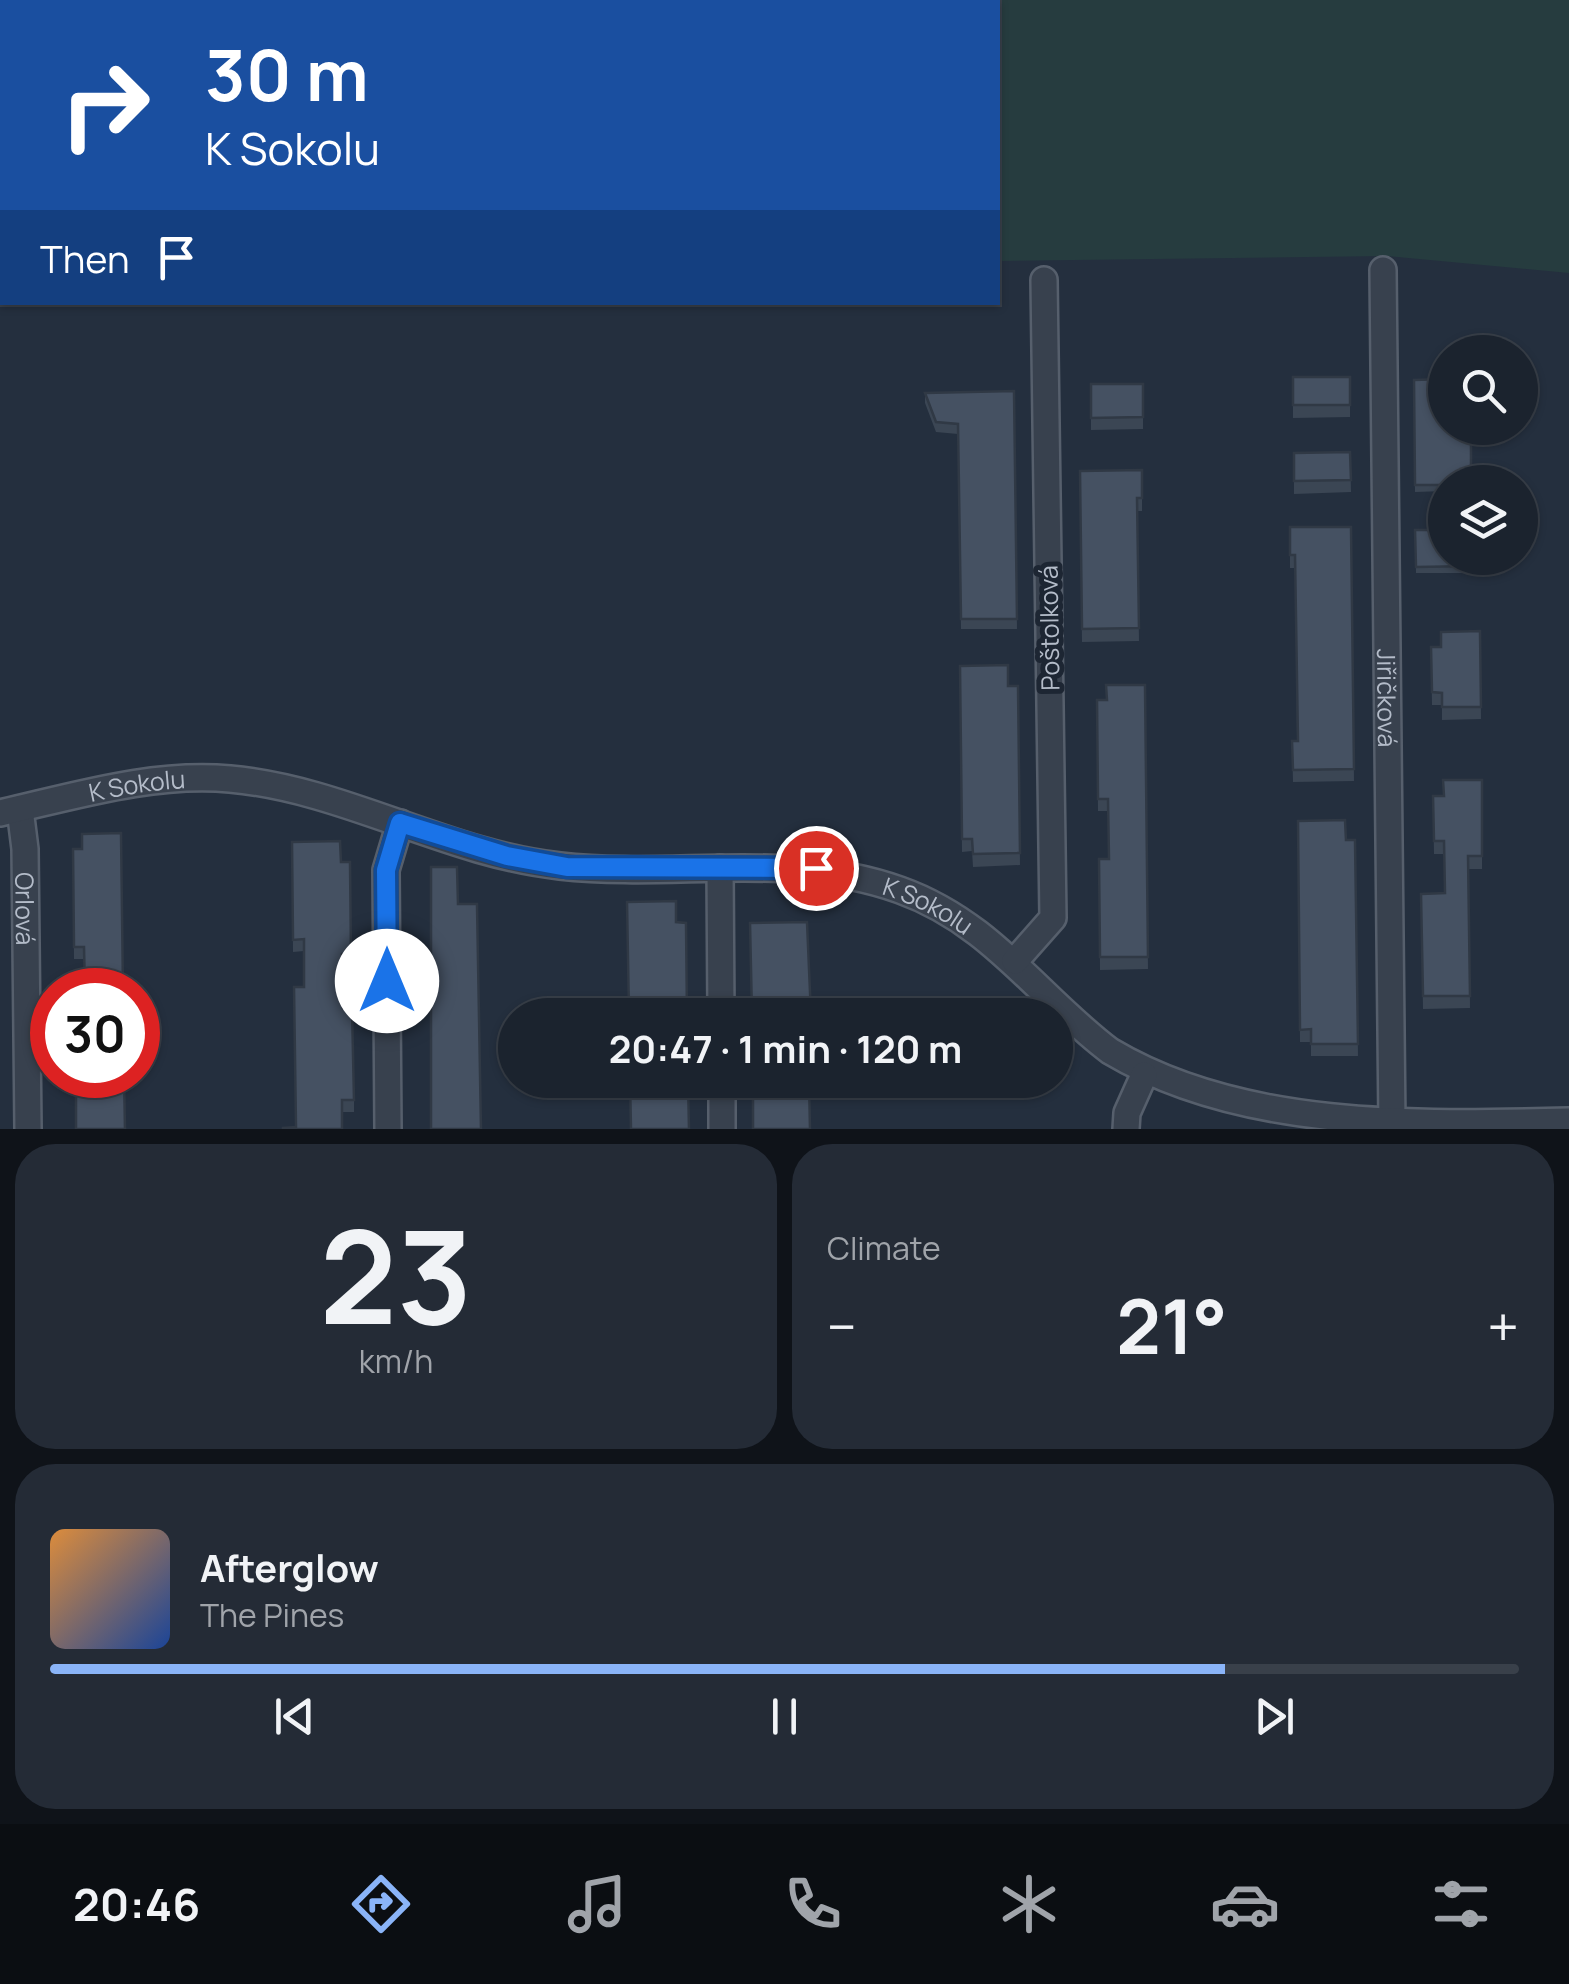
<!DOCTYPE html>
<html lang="en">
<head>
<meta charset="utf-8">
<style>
  :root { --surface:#1b232e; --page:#242b36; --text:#f1f3f6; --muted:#a0a4aa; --line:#39404a; --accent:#8ab4f8 }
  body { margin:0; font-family:Manrope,sans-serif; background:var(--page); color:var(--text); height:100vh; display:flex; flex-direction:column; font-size:38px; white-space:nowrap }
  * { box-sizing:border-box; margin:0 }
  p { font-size:32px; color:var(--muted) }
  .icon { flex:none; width:55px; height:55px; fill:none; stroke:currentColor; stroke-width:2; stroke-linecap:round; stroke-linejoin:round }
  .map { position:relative; height:1129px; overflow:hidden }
  .drawer { display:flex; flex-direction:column; gap:15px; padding:15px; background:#0f1319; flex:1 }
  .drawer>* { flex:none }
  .top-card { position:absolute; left:0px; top:0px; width:1000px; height:305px; box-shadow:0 2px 8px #0004,0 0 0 2px var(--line); background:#1a4fa0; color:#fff; overflow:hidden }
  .fabs { position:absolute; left:1428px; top:335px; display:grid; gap:20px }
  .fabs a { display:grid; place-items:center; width:110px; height:110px; border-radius:50%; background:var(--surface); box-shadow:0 2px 8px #0004,0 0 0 2px var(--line); font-size:50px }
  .speed { position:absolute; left:30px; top:968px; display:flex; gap:20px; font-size:50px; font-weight:700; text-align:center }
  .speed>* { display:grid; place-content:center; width:130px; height:130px; border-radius:50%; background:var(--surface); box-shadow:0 2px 8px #0004,0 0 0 2px var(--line); line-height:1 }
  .speed .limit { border:15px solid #d22; background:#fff; color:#111 }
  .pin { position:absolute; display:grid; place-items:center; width:85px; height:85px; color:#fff; margin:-42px; border:5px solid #fff; border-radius:50%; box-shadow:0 2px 10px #0007 }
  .me { position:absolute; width:110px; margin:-55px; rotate:0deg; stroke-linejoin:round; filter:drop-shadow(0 0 8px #0008) }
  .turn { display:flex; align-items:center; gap:35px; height:210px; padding:0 40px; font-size:45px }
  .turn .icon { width:130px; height:130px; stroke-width:2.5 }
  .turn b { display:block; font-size:70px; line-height:85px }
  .then { display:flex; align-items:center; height:95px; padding:0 40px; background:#0003; gap:20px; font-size:38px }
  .big { font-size:75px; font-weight:700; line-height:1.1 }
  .drawer .widget { flex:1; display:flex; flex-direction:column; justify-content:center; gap:15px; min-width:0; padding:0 35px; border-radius:40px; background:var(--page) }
  .drawer .dial { align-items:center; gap:0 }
  .dial b { font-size:130px; line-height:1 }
  .song { display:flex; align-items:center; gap:30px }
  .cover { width:120px; height:120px; border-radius:15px; background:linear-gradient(135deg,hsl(30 70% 55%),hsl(220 70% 35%)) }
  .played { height:10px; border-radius:5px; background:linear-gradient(90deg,var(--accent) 80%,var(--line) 80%) }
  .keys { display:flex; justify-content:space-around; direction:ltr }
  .heat { display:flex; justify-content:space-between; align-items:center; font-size:55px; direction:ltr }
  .drawer .tiles { flex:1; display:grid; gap:15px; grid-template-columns:1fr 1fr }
  .widget:last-child { grid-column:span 2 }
  .trip { position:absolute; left:498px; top:998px; width:575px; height:100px; border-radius:50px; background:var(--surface); box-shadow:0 2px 8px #0004,0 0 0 2px var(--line); font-weight:700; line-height:100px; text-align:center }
  .menu { display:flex; height:160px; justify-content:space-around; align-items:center; background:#0b0e12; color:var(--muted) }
  .menu .icon { width:70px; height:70px }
  .menu .active { color:var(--accent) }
  .menu b { font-size:45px; color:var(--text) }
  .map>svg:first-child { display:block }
</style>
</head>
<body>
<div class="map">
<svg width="1569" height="1129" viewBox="0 0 1569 1129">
  <rect width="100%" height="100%" fill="#242f3e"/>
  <polygon fill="#263c3f" points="830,0 1569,0 1569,273 1387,256 998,261 998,2"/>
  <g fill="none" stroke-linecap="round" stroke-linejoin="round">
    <g stroke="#565f6c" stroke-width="30">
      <g id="street">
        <path id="s1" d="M1383,270L1392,1125"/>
        <path id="s2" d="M20,809L25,849L28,1129"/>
        <path id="s3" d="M0,813C75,796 153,772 230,779C344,789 447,854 560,866C674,879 789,850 900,890C992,923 1036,995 1110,1051C1241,1129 1414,1125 1569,1121"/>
        <polyline points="720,868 721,1015"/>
        <polyline points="1015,961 1053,918 1044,280"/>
        <polyline points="722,1080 722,1129"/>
        <polyline points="388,1129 386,870 400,823"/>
        <polyline points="1126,1129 1127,1113 1144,1075"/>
      </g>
    </g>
    <g stroke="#44595c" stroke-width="5" stroke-dasharray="8 8" stroke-linecap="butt">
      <polyline points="419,2 426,0"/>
      <polyline points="0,168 2,166"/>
    </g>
    <use href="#street" stroke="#38414e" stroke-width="25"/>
  </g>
  <g fill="#3b4654">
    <polygon points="1293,377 1350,377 1350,417 1293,418"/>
    <polygon points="1414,380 1445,482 1445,491 1415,492"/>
    <polygon points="1091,384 1143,384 1143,429 1091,430"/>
    <polygon points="1014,391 1017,629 961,629 958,434 936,432 925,403 925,393"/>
    <polygon points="1350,452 1351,492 1294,494 1294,453"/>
    <polygon points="1142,470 1142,511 1137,511 1139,641 1082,642 1080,471"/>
    <polygon points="1290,527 1351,527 1354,781 1293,782 1292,741 1297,741 1295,568 1290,568"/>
    <polygon points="1415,530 1472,558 1473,573 1416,573"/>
    <polygon points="1480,631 1481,719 1442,720 1442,705 1432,705 1431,647 1441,647"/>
    <polygon points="960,666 1008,686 1018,686 1020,865 973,867 972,851 962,852"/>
    <polygon points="1145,685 1148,969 1100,970 1099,859 1108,859 1108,811 1098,811 1097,700 1106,700"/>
    <polygon points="1482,780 1482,869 1469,869 1470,1008 1423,1009 1421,894 1445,893 1444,854 1434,854 1433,796 1443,796"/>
    <polygon points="1298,821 1346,840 1355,840 1358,1056 1311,1056 1311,1042 1300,1042"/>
    <polygon points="292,842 341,862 350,862 351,966 342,966 343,1008 354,1100 354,1112 342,1112 296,1127 304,987 304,951 293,952"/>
    <polygon points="73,849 123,990 84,959 74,959"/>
    <polygon points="752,1080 815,1080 815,1092 809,1092"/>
  </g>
  <g fill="#455162" stroke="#303945" stroke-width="2.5">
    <rect x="1293" y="377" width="57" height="28"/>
    <polygon points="1445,379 1445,428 1471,428 1471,482 1445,482 1445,485 1415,485 1414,380"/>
    <polygon points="1091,384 1143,384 1143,417 1091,418"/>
    <polygon points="1014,391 1017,619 961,619 958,424 936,422 925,393"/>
    <polygon points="1350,452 1351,480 1294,481 1294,453"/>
    <polygon points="1142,470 1142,498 1137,498 1139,628 1082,629 1080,471"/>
    <polygon points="1290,527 1351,527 1354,769 1293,770 1292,741 1298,741 1295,555 1290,555"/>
    <polygon points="1415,530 1445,530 1445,558 1472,558 1473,566 1416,567"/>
    <polygon points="1480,631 1481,707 1442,707 1442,693 1432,692 1431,647 1441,647 1441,632"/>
    <polygon points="1008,665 1008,686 1018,686 1020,853 973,854 972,839 962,839 960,666"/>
    <polygon points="1106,685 1145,685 1148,957 1100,957 1099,859 1109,859 1108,799 1098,799 1097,700 1107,700"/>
    <polygon points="1443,780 1482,780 1482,856 1468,856 1470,996 1423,996 1421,894 1445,893 1444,841 1434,841 1433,796 1444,796"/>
    <polygon points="1345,820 1346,840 1355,840 1358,1044 1311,1044 1311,1029 1300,1030 1298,821"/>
    <polygon points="121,833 123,990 85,990 84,947 74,947 73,849 82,849 82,834"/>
    <polygon points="340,841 341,862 350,862 351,954 342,954 343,1008 352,1008 354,1100 342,1100 342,1129 283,1129 283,1128 296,1127 294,987 304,987 304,939 293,940 292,842"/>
    <polygon points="431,867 457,867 458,904 477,904 481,1129 431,1129"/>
    <polygon points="676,901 676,922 686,923 687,1015 629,1015 627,902"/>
    <polygon points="807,922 811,1015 752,1015 750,923"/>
    <polygon points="76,1075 124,1075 125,1129 76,1129"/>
    <polygon points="630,1080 688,1080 689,1129 631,1129"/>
    <polygon points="753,1080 809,1080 810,1129 753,1129"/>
  </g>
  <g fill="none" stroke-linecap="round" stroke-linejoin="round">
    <g stroke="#114b97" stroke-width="25">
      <polyline id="route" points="387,981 386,870 400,823 507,856 567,867 816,868"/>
    </g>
    <use href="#route" stroke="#1a73e8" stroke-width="18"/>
  </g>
  <g text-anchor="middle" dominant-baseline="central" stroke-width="10" stroke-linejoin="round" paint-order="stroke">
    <g font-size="25" fill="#b4bcc9" stroke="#1d2633">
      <text transform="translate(1049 628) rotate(-91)">Poštolková</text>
      <text stroke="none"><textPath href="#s1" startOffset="428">Jiřičková</textPath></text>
      <text stroke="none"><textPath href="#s3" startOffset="140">K Sokolu</textPath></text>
      <text stroke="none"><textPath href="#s3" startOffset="950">K Sokolu</textPath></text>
      <text stroke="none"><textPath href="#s2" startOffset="100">Orlová</textPath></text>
    </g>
  </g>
</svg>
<div class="fabs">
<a><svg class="icon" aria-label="search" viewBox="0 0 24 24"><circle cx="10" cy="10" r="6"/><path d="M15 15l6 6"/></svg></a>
<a><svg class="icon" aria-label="layers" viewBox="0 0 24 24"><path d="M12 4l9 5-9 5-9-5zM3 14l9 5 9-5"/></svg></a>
</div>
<div class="speed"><div class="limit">30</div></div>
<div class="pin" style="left:816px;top:868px;background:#d93025"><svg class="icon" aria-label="arrive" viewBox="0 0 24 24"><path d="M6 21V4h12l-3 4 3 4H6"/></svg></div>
<svg class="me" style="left:387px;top:981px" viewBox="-20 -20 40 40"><circle r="19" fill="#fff"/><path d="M0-13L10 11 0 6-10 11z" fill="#1a73e8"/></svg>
<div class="trip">20:47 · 1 min · 120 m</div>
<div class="top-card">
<div class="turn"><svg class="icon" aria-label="right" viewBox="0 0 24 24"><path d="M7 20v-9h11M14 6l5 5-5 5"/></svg><div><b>30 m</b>K Sokolu</div></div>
<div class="then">Then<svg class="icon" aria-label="arrive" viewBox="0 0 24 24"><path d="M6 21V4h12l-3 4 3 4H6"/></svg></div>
</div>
</div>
<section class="drawer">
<div class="tiles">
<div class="widget dial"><b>23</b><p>km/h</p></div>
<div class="widget"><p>Climate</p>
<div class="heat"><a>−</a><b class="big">21°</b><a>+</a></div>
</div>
<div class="widget">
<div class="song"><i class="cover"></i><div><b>Afterglow</b><p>The Pines</p></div></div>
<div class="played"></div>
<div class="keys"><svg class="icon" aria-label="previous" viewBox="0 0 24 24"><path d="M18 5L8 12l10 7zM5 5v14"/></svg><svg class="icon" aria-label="pause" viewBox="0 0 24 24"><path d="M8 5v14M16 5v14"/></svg><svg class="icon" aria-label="next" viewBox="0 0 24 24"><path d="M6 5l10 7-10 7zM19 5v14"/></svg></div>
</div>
</div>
</section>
<nav class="menu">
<b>20:46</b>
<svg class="icon active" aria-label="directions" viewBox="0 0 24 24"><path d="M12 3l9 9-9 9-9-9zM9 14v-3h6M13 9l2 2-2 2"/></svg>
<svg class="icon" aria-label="music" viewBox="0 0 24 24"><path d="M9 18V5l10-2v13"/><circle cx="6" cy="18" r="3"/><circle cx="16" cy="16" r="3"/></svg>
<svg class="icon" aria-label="phone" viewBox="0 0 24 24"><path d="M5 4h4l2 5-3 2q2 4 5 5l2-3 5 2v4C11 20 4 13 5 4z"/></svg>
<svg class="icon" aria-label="climate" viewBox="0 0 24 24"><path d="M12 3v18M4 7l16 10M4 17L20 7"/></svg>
<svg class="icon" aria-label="car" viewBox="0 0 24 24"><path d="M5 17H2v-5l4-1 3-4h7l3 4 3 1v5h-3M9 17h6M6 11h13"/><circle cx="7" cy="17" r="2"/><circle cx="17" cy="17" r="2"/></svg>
<svg class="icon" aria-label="filters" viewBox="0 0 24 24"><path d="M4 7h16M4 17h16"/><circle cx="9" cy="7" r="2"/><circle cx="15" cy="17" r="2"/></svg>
</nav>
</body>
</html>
